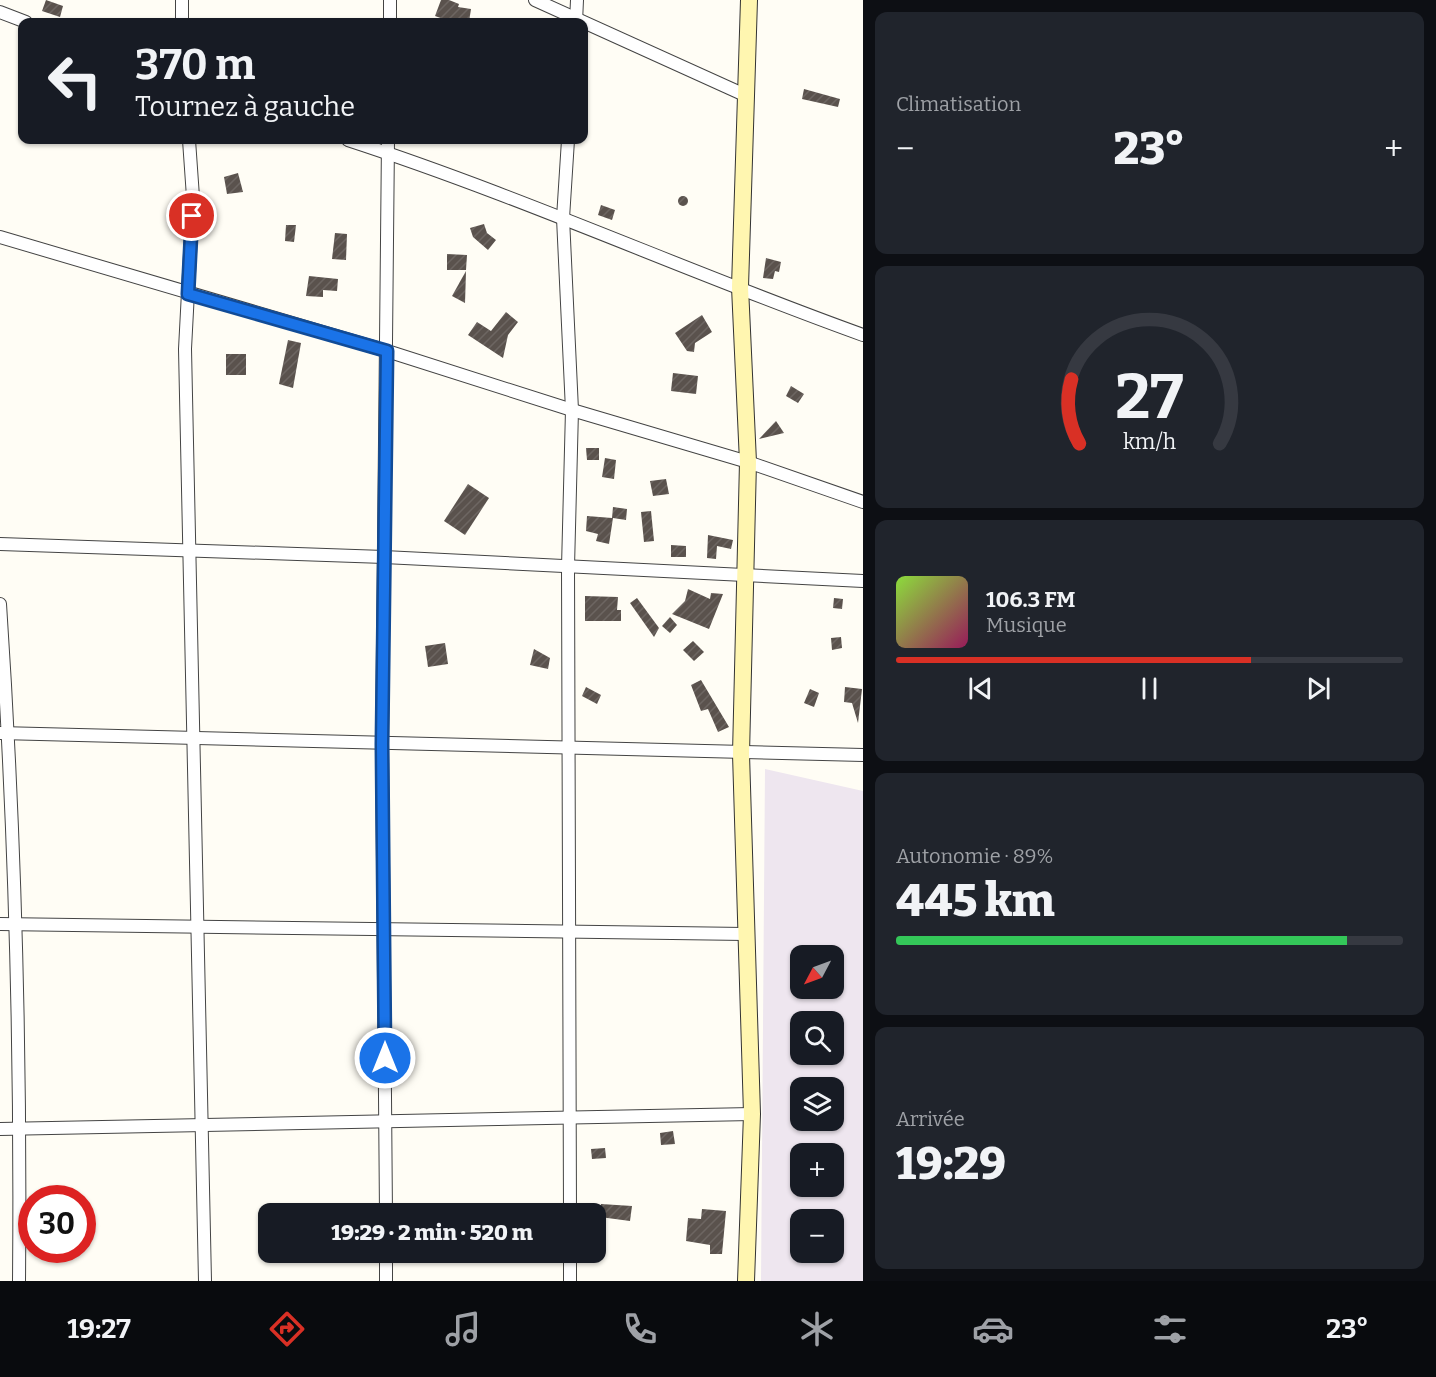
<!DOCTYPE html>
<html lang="fr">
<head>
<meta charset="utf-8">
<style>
  :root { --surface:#171b24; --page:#20242c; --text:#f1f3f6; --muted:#9ea1a6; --line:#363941; --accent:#d93025 }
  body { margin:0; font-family:Bitter,serif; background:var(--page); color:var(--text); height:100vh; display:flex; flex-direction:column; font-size:22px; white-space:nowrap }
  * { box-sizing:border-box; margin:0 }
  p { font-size:20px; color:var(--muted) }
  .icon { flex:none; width:33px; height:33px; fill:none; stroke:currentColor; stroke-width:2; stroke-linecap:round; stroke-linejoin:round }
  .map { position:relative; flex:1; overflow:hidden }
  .side { display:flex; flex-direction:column; gap:12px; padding:12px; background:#0d0f14; width:573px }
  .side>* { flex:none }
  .guide { position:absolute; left:18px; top:18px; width:570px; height:126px; border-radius:12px; box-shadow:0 2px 4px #0004; background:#171b24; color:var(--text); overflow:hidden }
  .needle { width:39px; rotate:229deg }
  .tools { position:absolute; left:790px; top:945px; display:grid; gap:12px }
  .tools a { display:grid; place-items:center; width:54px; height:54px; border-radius:12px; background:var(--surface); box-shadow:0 2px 4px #0004; font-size:30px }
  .speed { position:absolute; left:18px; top:1185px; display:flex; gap:12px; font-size:30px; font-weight:700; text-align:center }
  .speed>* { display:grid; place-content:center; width:78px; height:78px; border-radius:50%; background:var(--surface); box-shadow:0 2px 4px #0004; line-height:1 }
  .speed .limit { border:9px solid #d22; background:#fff; color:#111 }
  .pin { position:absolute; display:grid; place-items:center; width:51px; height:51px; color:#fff; margin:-26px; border:3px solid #fff; border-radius:50%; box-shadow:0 2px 6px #0007 }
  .me { position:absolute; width:66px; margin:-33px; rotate:0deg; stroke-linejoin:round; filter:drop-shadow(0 0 4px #0008) }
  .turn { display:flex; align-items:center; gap:21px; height:126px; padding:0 18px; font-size:27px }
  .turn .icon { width:78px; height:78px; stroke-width:2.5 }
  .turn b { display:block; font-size:42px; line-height:51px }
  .big { font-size:45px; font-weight:800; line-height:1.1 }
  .side .tile { flex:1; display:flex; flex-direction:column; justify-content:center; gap:9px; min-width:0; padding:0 21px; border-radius:12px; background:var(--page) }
  .side .dial { align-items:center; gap:0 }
  .dial svg { height:156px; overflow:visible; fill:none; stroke:var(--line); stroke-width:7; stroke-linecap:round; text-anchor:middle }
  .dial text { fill:var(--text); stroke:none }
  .song { display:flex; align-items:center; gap:18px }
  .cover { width:72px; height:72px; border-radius:9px; background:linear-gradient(135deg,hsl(90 70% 55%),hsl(330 70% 35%)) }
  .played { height:6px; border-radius:3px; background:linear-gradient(90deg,var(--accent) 70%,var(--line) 70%) }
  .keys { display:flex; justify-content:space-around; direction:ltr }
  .heat { display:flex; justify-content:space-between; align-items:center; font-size:33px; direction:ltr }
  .charge { height:9px; border-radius:4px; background:linear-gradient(90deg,#34c759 89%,var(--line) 0) }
  .trip { position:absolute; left:258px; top:1203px; width:348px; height:60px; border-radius:12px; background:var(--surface); box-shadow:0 2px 4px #0004; font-weight:800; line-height:60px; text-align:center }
  .menu { display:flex; height:96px; justify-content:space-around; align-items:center; background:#090b0e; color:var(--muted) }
  .menu .icon { width:42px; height:42px }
  .menu .active { color:var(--accent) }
  .menu b { font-size:27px; color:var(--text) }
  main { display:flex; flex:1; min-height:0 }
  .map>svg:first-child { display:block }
</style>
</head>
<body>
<main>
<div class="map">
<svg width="863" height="1281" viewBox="0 0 863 1281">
  <defs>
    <pattern id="building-hatch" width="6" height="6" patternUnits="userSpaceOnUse" patternTransform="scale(1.5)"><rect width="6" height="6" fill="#5a524d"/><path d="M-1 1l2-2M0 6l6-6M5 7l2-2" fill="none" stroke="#6d6662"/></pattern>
  </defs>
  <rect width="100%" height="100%" fill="#fffdf5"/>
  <path fill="#eee6ef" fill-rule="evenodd" d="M765,769L863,791V1281H761ZM801,956H834V988H801ZM801,1022H834V1054H801ZM801,1088H834V1120H801ZM801,1154H834V1186H801ZM801,1220H834V1252H801Z"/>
  <g fill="url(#building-hatch)">
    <polygon points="46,0 63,6 60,17 42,11"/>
    <polygon points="441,0 449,0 459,4 458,7 471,9 469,22 453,20 452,22 435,16"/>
    <polygon points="804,89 840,99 838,107 802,99"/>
    <polygon points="238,173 243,192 227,194 224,177"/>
    <circle cx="683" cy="201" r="5"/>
    <polygon points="601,205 615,210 612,220 598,215"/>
    <polygon points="484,224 487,233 496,240 488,250 473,237 470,228"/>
    <polygon points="286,225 296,225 294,242 285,241"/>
    <polygon points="335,233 347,234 346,260 332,259"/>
    <polygon points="447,254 467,255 466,270 447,270"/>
    <polygon points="766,258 781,262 779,272 775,271 773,279 763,278"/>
    <polygon points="466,271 465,303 452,296"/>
    <polygon points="309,276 338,279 337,291 323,290 323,297 306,296"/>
    <polygon points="506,312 518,322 508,335 503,358 468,335 477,322 491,331"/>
    <polygon points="702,315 712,332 695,343 694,352 687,351 675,333"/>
    <polygon points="288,340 301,343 293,388 279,384"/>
    <rect x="226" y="354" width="20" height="21"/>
    <polygon points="673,373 698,376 696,394 671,391"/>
    <polygon points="791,386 804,394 798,403 786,396"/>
    <polygon points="776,421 784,433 759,439"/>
    <polygon points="586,448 599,448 599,460 587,460"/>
    <polygon points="605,458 616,460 614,479 602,477"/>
    <polygon points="666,479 669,494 653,496 650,481"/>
    <polygon points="468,484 489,498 465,535 444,521"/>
    <polygon points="613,507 627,509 626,520 613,518 609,544 596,541 598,534 586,531 587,516 612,518"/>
    <polygon points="651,511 654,541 644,542 641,512"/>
    <polygon points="708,535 733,540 731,549 717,546 716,559 707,558"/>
    <polygon points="671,545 686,546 686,557 671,557"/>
    <polygon points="688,589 710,599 711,593 723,594 709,629 672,614 685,601"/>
    <polygon points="585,596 618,597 617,610 621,610 621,621 585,621"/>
    <polygon points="637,598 659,628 654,637 630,603"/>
    <polygon points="834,598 843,599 842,609 833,608"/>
    <polygon points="670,617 677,625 670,633 662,626"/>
    <polygon points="841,637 842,648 832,650 831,638"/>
    <polygon points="693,641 704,652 694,661 683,650"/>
    <polygon points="445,643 448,664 428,667 425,646"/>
    <polygon points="534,649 550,658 548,669 530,665"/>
    <polygon points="701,680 729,727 718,732 708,709 701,711 691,685"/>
    <polygon points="586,687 601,695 597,704 582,696"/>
    <polygon points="845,687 862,689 858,723 852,703 844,702"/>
    <polygon points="810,689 819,693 814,707 804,703"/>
    <polygon points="673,1131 675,1144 661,1145 660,1133"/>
    <polygon points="605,1148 606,1158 592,1159 591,1149"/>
    <polygon points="601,1204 632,1206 630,1221 600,1217"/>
    <polygon points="702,1209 726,1211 722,1254 710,1254 710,1245 686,1241 688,1218 701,1219"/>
  </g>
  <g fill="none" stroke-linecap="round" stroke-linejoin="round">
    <g stroke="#444" stroke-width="14">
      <g id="street">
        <polyline points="182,0 182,22"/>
        <polyline points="535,0 747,96"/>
        <polyline points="0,12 26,22"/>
        <polyline points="390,22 390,0"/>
        <polyline points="576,22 577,0"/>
        <polyline points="189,140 193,197 185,349 205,1281"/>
        <path d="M348,140C523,197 690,273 863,335"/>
        <polyline points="568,140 563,218 572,410 568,567 570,1214"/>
        <polyline points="0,237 387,351 572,410 748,462 863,502"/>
        <polyline points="0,544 384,557 863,581"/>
        <path d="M0,604C15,829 21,1056 19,1281"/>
        <polyline points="0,733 863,755"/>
        <polyline points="0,924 745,934"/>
        <polyline points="0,1129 752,1114"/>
        <polyline points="386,1214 382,744 388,140"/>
        <polyline points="386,1252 386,1281"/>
        <polyline points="570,1281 570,1252"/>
      </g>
    </g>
    <g stroke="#333" stroke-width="18">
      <polyline id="secondary" points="746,1281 752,1114 741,754 748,462 740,287 749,0"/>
    </g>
    <use href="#street" stroke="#fff" stroke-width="12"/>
    <use href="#secondary" stroke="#fff6b0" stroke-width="16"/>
  </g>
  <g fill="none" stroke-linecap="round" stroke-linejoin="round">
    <g stroke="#114b97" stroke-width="15">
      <polyline id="route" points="192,216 188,294 387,351 382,744 385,1058"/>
    </g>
    <use href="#route" stroke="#1a73e8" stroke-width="10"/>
  </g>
</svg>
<div class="tools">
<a><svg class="needle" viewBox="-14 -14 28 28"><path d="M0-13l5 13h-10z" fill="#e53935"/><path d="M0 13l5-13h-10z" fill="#9ea1a6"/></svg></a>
<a><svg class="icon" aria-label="search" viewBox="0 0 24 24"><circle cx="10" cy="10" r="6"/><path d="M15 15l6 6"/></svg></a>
<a><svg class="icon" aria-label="layers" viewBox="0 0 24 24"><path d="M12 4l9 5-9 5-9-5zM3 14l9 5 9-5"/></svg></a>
<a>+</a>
<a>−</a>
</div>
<div class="speed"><div class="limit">30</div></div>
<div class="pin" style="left:192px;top:216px;background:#d93025"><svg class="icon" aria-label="arrive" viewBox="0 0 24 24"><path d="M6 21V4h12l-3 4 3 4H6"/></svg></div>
<svg class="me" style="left:385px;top:1058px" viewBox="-20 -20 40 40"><circle r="17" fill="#1a73e8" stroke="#fff" stroke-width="3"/><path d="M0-11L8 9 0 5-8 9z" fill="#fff"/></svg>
<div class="trip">19:29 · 2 min · 520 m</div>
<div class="guide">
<div class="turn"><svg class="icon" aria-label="left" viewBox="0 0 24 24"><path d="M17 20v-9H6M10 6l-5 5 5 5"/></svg><div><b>370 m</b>Tournez à gauche</div></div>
</div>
</div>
<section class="side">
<div class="tile"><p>Climatisation</p>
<div class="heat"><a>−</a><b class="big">23°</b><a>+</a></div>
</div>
<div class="tile dial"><svg viewBox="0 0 100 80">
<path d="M14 69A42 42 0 1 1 86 69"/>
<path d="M14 69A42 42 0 0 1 10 36" stroke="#d93025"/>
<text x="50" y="56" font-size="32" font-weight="700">27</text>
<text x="50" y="72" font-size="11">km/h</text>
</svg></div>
<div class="tile">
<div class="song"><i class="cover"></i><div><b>106.3 FM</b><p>Musique</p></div></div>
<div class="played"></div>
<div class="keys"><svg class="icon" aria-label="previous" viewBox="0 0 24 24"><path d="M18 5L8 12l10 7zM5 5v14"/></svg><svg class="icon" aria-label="pause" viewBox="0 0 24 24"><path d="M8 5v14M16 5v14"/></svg><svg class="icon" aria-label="next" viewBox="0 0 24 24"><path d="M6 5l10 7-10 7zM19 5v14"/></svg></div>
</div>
<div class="tile"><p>Autonomie · 89%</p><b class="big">445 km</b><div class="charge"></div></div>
<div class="tile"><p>Arrivée</p><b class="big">19:29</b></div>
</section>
</main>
<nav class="menu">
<b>19:27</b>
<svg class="icon active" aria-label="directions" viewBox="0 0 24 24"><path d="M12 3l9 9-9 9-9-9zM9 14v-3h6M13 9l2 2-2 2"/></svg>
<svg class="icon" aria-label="music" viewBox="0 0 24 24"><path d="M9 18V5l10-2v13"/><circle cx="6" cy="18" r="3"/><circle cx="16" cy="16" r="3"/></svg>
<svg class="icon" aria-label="phone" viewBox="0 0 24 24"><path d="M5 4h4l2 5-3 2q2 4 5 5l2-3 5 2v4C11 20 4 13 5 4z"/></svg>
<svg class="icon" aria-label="climate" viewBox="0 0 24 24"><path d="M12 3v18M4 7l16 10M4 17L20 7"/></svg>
<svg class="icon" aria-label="car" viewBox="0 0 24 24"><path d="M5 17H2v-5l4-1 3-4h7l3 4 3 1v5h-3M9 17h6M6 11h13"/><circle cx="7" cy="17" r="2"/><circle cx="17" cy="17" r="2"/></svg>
<svg class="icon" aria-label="filters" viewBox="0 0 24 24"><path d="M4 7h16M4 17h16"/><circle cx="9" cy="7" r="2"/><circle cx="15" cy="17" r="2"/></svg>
<b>23°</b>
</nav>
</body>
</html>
